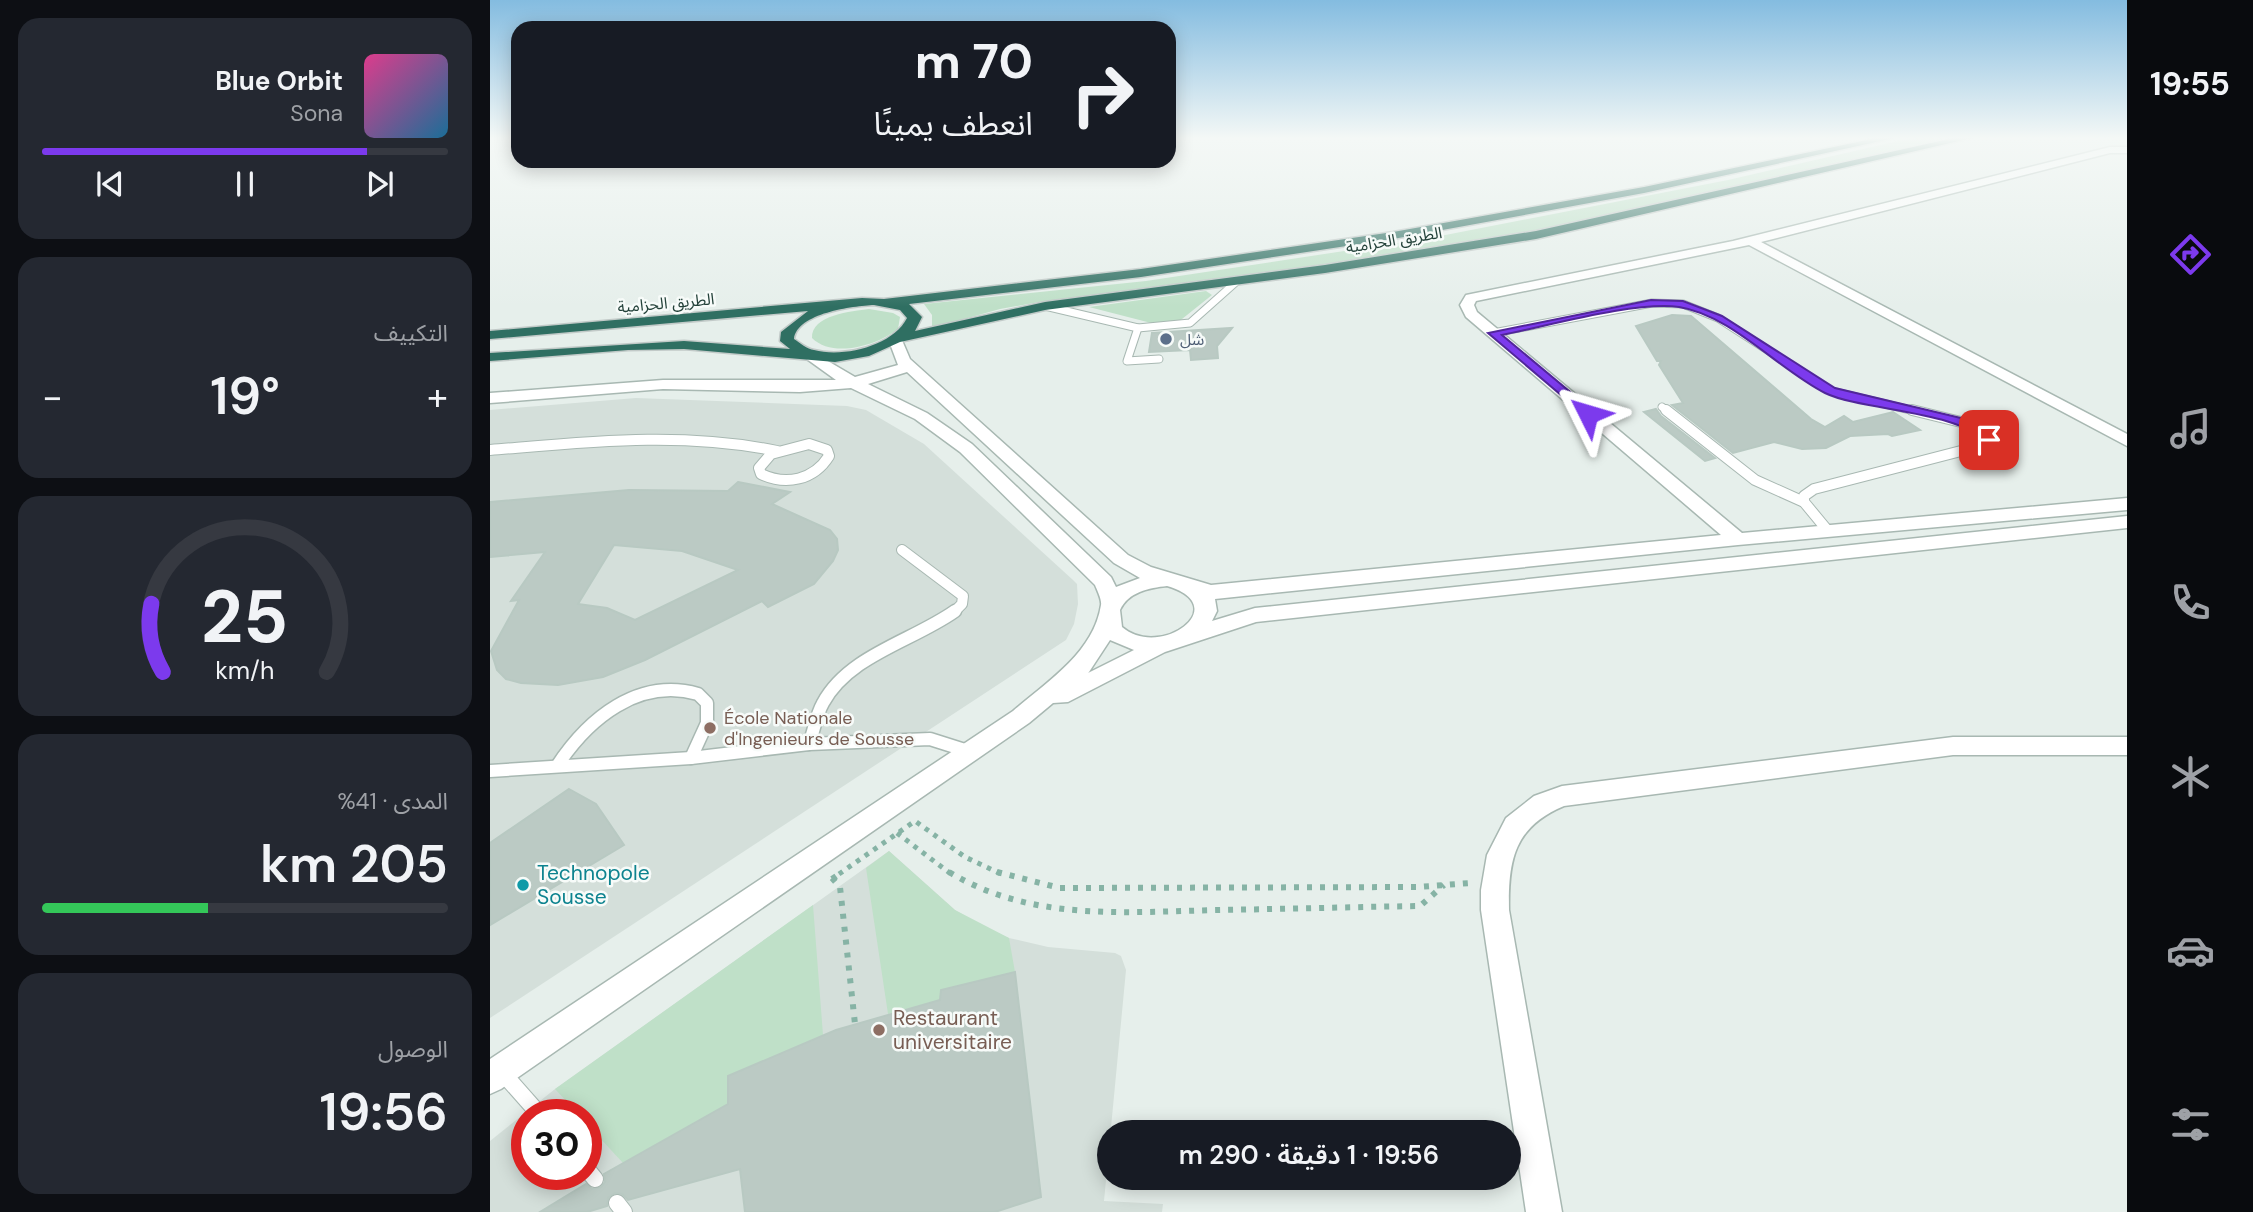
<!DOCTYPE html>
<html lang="ar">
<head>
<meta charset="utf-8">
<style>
  :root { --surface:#171b24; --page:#242831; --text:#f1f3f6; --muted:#9ea1a6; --line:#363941; --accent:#7c3aed }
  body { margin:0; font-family:"DM Sans","Noto Sans Arabic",sans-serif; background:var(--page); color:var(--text); direction:rtl; height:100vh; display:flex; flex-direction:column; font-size:26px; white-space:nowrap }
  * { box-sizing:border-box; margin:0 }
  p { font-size:23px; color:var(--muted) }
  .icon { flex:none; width:38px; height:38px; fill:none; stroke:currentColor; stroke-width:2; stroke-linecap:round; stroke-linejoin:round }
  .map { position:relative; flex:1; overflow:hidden; direction:ltr }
  .side { display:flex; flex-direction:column; gap:18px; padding:18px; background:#0d0f14; width:490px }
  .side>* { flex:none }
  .guide { position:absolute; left:21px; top:21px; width:665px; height:147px; border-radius:21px; box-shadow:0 4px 18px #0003; direction:rtl; background:#171b24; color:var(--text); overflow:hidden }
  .speed { position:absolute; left:21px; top:1099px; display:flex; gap:14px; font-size:35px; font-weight:700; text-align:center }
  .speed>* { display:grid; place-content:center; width:91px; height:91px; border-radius:50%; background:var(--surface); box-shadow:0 4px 18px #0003; line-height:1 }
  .speed .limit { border:10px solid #d22; background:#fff; color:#111 }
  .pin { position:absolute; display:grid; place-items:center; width:60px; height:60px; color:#fff; margin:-30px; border-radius:14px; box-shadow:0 4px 10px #0006 }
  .me { position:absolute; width:77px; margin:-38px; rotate:310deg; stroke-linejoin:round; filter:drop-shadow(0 0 5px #0008) }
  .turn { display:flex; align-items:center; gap:24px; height:147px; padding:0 28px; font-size:32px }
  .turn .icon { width:91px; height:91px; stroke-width:2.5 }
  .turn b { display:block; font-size:49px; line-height:60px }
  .big { font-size:52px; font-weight:600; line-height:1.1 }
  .side .widget { flex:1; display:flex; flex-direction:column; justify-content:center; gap:10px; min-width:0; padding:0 24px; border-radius:21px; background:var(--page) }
  .side .dial { align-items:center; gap:0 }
  .dial svg { height:182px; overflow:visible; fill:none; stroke:var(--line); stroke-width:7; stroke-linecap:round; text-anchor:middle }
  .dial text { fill:var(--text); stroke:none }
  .song { display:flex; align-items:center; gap:21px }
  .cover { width:84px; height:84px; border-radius:10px; background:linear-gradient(135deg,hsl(330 70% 55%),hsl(200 70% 35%)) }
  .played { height:7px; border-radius:4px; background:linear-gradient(90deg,var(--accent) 80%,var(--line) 80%) }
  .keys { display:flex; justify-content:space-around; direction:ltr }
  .heat { display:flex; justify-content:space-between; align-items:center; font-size:38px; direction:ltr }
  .charge { height:10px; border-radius:5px; background:linear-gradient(90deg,#34c759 41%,var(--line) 0) }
  .trip { position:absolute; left:607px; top:1120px; width:424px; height:70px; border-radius:35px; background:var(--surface); box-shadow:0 4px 18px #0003; font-weight:600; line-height:70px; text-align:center; direction:rtl }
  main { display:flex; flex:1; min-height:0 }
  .tabs { display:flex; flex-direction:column; width:126px; justify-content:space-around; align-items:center; background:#090b0e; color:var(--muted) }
  .tabs .icon { width:49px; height:49px }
  .tabs .on { color:var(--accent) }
  .tabs b { font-size:32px; color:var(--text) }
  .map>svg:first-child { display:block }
</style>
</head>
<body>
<main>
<nav class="tabs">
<b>19:55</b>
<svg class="icon on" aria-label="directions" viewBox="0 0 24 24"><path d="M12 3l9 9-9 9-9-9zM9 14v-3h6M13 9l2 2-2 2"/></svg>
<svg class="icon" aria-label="music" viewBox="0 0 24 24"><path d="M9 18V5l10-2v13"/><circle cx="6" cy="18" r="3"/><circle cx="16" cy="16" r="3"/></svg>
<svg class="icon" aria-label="phone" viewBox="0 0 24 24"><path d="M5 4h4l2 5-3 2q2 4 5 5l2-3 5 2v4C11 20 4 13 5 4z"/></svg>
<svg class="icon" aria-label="climate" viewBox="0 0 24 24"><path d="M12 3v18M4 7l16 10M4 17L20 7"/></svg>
<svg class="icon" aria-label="car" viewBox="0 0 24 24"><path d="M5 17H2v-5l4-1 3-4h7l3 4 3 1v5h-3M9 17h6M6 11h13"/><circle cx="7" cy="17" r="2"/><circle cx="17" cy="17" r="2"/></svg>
<svg class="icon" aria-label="filters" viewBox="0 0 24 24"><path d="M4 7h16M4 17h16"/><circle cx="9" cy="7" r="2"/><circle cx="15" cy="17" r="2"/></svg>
</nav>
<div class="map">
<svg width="1637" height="1212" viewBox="0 0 1637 1212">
  <rect width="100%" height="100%" fill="#e6efeb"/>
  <g fill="#d4dfda" fill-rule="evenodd">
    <polygon points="146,398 357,406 376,410 434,444 583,580 587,584 588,604 584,624 576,640 0,1018 0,410"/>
    <path d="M399,851L465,910L490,925L519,938L558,947L625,953L631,956L636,970L614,1201L673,1204L672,1212H0V1141L65,1089ZM37,1115H96V1174H37Z"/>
  </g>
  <g fill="#bfe0c8">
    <polygon points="1426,137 1468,137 1296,178 1051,230 769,275 549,302 510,309 442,328 442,315 434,304 656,281 940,238 1238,180"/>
    <polygon points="716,291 722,295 687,323 669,325 599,307"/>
    <path d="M379,309L403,313L410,317L408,329C388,345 343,359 322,338C321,315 362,311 379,309Z"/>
    <polygon points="399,851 465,910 519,938 525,972 451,990 450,1000 398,1014 376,868"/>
    <polygon points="323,905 333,1035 240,1075 238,1104 133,1163 96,1123 96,1115 89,1115 65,1089"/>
  </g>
  <g fill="#bbcac4" stroke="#b8c9c2" stroke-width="2" fill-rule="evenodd">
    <polygon points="1182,315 1201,316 1321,419 1335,427 1354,416 1363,422 1403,412 1430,430 1402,436 1398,434 1360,436 1336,448 1312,449 1284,442 1243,453 1182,405 1193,403 1169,365 1171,361 1167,361 1146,326"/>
    <polygon points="742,328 727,346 728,358 701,360 700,350 659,352 662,333"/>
    <polygon points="1166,409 1171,416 1225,458 1215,461 1154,412"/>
    <path d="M248,482L300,492L282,504L340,530L347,539L348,550L343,561L324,584L278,607L272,601L155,660L113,677L68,685L31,683L16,679L7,670L1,651L29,600L21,601L55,552L0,557V502L139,490L238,491ZM124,545L192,551L248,570L145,620L117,608L88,604Z"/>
    <polygon points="79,789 106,804 134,845 0,925 0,843"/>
    <polygon points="525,972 551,1197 505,1212 255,1212 250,1169 138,1200 132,1194 125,1193 118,1198 117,1206 97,1212 50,1212 96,1184 102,1189 111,1187 115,1182 114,1174 238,1104 238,1076 346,1030 450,1000 451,990"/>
  </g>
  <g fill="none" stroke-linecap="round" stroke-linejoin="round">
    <g stroke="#a8b8b2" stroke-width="9">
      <g id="lane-far3">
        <polyline points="555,306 648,328 700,323 746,282"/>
        <polyline points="648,328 637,361 669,359"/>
        <polyline points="1003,333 1162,303 1193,304 1228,318 1341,391 1429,412"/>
        <polyline points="1172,407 1178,412"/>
      </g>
    </g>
    <g stroke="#a8b8b2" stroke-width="12">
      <g id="lane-far2">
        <polyline points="1176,410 1265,480 1314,502 1338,531"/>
        <path d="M319,444L337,450L339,456C324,480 296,486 271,474L269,468L281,454Z"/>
        <path d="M0,450C97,442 191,431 287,451"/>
        <polyline points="1314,502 1314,496 1324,489 1498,444 1498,436 1471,422 1422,410"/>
        <polyline points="412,550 473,596 472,604 463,613"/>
      </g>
    </g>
    <g stroke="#a8b8b2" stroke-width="15">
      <g id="lane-far1">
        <path d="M319,744C324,731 326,715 333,703C359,655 423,641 465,611"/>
        <path d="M67,766C98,719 148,677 208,694L217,703V723L201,758"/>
        <polyline points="0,771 201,758 319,744 440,739 481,752"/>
      </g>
    </g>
    <g stroke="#a8b8b2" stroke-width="18">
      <g id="lane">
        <polyline points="12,1072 50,1115"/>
        <polyline points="96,1168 105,1179"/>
        <polyline points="127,1203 134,1212"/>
      </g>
    </g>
    <g stroke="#a8b8b2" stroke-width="3">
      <g id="street">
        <path d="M1620,147H1637V153H1620L1271,242L1637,434V446L1259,245L986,301L984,305L987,312L1252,533L1637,498V510L1248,545L725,599L727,611L722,621L765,608L1637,516V528L766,622L675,652L578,702L563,703L539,723L11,1089L0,1094V1059L523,711C558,681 604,652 611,605C612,600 607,590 605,585L470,452L425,419L361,388L310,392L173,389L0,403V393L173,380H346L314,357V351L319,350L365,377L408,365L399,341L401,338H411L420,359L638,555L661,567L721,585L1231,535L976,317L970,305L976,295L1243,241ZM417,372L624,563L650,578L626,587L621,577L482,444L437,413L378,384ZM677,586C745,606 670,660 632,627L630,610C638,592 659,588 677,586ZM620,640L644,650L598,673L599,672Z"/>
        <path d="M1463,737H1637V755H1463L1074,806C1024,827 1018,860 1019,910L1072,1212H1036L991,910V890L997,855L1016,818L1044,796L1072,786Z"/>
      </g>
    </g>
    <g stroke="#c2cac8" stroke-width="3">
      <path id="highway" d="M1391,137H1409L1154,193L903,239L651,277L419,304L432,317L425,331L555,302L835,265L1046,231L1468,137H1486L1046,239L835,273L555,310L410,342L379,356L345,362L194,349L138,350L0,361V353L194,341L300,349L290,341L291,332L318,311L0,339V331L372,298L394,299L651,269L903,232L1154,187ZM384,305L410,310L417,318C403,346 353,358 324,350C317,349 310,343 304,339C307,313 363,306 384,305Z"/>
    </g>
    <g stroke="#86b3a5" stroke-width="5" stroke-dasharray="4.5 6" stroke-linecap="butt">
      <polyline points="407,833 461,874"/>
      <polyline points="349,874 425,821 475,857 511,874"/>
    </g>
    <g stroke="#86b3a5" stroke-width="6" stroke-dasharray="5 8" stroke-linecap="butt">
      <path d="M459,872C542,922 635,912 728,910C795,909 863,907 930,906L954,885"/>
      <polyline points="507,872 570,888 929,887 980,883"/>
      <polyline points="342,878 350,887 365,1024"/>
      <polyline points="342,879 352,872"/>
    </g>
    <use href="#lane-far3" stroke="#fff" stroke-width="7"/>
    <use href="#lane-far2" stroke="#fff" stroke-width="10"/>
    <use href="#lane-far1" stroke="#fff" stroke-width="12"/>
    <use href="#lane" stroke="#fff" stroke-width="16"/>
    <use href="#street" fill="#fff" fill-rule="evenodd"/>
    <use href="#highway" fill="#2f6f62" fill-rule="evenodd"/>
  </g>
  <linearGradient id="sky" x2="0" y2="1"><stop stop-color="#84bce0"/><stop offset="0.45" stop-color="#f4f8f6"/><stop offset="1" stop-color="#f4f8f6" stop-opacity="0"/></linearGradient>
  <rect width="1637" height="307" fill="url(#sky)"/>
  <path fill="#7c3aed" stroke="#51269a" stroke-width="2" d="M1161,300L1193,301L1232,316L1345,388L1475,419L1498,429L1506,440L1495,443C1473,411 1372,411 1335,393C1289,370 1241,315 1189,307C1145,301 1058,326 1012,335L1103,411V417L1098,418L998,333Z"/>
  <circle fill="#5c6f8a" stroke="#f7fbf9" stroke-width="2.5" cx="676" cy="339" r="7"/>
  <g fill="#8d6e63" stroke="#f7fbf9" stroke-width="2.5">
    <circle cx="220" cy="728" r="7"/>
    <circle cx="389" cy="1030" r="7"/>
  </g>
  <circle fill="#0f9aa8" stroke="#f7fbf9" stroke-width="2.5" cx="33" cy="885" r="7"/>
  <g text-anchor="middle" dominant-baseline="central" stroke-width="5" stroke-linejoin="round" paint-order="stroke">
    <g font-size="16" fill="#24423a" stroke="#f7fbf9">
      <text transform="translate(904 240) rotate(-9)">الطريق الحزامية</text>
      <text transform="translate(176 303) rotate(-5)">الطريق الحزامية</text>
    </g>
    <g font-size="16" fill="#4e5e75" stroke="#f7fbf9" text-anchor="start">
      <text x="690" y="339">شل</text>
    </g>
    <g font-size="18" fill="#785e54" stroke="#f7fbf9" text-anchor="start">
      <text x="234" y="718">École Nationale<tspan x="234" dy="21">d'Ingenieurs de Sousse</tspan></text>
    </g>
    <g font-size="21" fill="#0d838f" stroke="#f7fbf9" text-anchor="start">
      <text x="47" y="873">Technopole<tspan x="47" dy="24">Sousse</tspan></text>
    </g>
    <g font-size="21" fill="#785e54" stroke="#f7fbf9" text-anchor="start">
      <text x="403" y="1018">Restaurant<tspan x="403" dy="24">universitaire</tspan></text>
    </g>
  </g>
</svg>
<div class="speed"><div class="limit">30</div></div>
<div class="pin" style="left:1499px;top:440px;background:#d93025"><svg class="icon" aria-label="arrive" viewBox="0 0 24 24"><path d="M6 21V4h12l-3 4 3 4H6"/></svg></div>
<svg class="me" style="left:1098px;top:414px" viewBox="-20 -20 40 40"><path d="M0-17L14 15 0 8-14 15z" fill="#7c3aed" stroke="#fff" stroke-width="4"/></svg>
<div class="trip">19:56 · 1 دقيقة · 290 m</div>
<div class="guide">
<div class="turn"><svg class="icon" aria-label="right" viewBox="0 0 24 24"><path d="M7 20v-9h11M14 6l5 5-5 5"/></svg><div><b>70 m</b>انعطف يمينًا</div></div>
</div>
</div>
<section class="side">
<div class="widget">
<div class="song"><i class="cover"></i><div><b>Blue Orbit</b><p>Sona</p></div></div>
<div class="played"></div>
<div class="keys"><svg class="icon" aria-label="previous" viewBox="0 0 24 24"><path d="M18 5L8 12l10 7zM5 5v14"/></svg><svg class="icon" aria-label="pause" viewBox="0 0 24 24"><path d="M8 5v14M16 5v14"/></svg><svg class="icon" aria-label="next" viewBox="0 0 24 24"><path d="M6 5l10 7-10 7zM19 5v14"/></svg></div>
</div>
<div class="widget"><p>التكييف</p>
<div class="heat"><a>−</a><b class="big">19°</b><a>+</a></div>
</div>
<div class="widget dial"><svg viewBox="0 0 100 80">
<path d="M14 69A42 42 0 1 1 86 69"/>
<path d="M14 69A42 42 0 0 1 9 39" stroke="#7c3aed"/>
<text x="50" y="56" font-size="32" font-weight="700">25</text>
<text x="50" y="72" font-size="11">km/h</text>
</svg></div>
<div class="widget"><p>المدى · 41%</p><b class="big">205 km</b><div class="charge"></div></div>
<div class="widget"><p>الوصول</p><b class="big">19:56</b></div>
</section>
</main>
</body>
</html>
